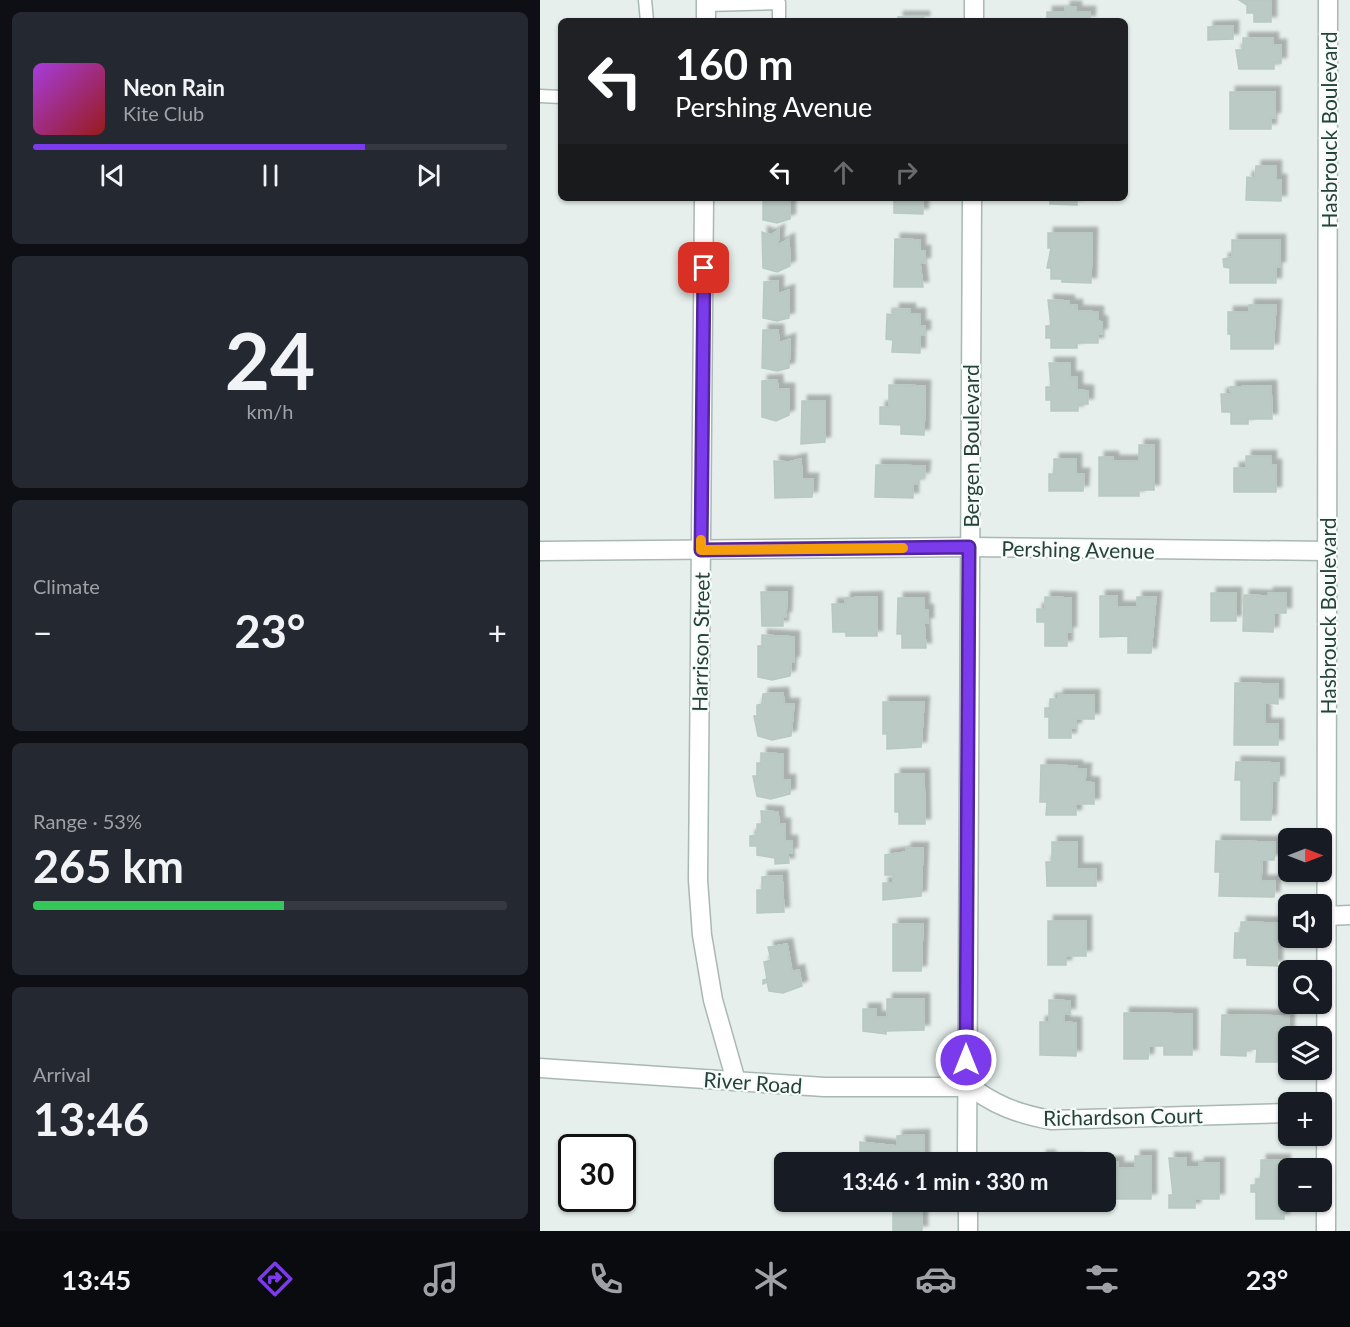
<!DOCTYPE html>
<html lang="en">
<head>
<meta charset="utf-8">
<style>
  :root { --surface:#171b24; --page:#242831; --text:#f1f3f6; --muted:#9ea1a6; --line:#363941; --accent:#7c3aed }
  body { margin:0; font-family:Lato,sans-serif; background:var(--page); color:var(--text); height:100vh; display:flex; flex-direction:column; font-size:22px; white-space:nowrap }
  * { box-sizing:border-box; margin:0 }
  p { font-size:20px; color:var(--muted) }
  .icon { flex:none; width:33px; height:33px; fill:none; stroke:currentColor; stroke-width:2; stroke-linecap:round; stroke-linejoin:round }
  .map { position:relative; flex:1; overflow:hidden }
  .panel { display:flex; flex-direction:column; gap:12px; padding:12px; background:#0d0f14; width:540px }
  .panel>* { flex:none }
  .top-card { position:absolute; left:18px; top:18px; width:570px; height:183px; border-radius:9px; box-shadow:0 2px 4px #0004; background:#202124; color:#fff; overflow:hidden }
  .needle { width:39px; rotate:90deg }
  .fabs { position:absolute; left:738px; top:828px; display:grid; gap:12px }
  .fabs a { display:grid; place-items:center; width:54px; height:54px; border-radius:9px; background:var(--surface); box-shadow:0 2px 4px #0004; font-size:30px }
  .speed { position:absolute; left:18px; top:1134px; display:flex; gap:12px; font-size:30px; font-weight:700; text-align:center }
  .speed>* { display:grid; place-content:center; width:78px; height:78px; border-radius:50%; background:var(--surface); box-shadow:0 2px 4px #0004; line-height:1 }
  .speed .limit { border:3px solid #111; border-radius:9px; background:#fff; color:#111 }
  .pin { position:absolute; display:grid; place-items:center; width:51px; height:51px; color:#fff; margin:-26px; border-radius:12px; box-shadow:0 3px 9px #0006 }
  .me { position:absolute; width:66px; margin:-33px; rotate:0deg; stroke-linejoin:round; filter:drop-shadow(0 0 4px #0008) }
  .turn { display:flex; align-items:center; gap:21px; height:126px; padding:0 18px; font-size:27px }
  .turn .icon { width:78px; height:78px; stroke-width:2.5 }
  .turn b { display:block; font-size:42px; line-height:51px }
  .lanes { display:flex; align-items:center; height:57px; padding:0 18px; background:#0003; justify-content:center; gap:30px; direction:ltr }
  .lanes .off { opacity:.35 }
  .big { font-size:45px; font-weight:700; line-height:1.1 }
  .panel .card { flex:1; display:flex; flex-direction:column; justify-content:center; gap:9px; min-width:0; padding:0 21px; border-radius:9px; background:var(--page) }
  .panel .dial { align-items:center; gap:0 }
  .dial b { font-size:78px; line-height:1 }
  .song { display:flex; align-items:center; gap:18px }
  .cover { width:72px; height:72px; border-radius:9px; background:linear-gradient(135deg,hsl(280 70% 55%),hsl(0 70% 35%)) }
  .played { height:6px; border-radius:3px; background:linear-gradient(90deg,var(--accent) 70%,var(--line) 70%) }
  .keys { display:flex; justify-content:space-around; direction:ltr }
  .heat { display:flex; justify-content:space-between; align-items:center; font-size:33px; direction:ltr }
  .charge { height:9px; border-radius:4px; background:linear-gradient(90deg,#34c759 53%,var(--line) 0) }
  .trip { position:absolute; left:234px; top:1152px; width:342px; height:60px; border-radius:9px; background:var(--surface); box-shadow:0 2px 4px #0004; font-weight:700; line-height:60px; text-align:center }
  .tab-bar { display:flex; height:96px; justify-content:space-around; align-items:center; background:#090b0e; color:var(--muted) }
  .tab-bar .icon { width:42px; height:42px }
  .tab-bar .on { color:var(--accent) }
  .tab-bar b { font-size:27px; color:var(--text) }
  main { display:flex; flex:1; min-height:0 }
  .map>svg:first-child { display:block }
</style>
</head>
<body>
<main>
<section class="panel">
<div class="card">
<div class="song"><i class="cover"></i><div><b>Neon Rain</b><p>Kite Club</p></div></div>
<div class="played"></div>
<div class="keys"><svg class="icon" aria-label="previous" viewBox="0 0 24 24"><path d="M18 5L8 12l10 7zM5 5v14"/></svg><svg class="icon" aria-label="pause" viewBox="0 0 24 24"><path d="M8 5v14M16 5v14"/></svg><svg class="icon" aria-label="next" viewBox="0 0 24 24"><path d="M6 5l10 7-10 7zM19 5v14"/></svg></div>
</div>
<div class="card dial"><b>24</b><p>km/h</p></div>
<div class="card"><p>Climate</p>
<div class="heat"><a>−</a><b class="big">23°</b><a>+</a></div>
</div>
<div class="card"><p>Range · 53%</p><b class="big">265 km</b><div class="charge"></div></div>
<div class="card"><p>Arrival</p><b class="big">13:46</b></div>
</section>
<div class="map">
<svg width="810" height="1231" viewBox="0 0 810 1231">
  <defs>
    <filter id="shadow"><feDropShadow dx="5.5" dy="-5.5" stdDeviation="1.5" flood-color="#0004"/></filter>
  </defs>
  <rect width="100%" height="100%" fill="#e6efeb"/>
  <g fill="#bbcac4" stroke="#b8c9c2" stroke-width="1.5" filter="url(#shadow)">
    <polygon points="699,0 731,0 731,22 714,22 714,13 707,13 707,5"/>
    <polygon points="525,7 536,7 536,12 550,12 550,21 507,21 507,12 525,12"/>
    <rect x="358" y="17" width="26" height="4"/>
    <polygon points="693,26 693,39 668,40 668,27"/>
    <polygon points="703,38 733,38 733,45 741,45 741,63 734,63 734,69 699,69 696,50 703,50"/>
    <polygon points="690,92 735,92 735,118 731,118 731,129 690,129"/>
    <polygon points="716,166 736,166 736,180 741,180 741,201 706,200 707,177 715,178"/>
    <polygon points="223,198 250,198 250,219 237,223 223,220"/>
    <polygon points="510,198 537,198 537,205 510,204"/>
    <polygon points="354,199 383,199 383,214 354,213"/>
    <polygon points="239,230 238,245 249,239 250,266 237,272 223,268 222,232 231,235"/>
    <polygon points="508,233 552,233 551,283 522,282 522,279 511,279 511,268 507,268 511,248 508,248"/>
    <polygon points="355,239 380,240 380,251 385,251 385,263 380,263 383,287 354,287"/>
    <polygon points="692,240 740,240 740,267 736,267 736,283 690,283 690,268 684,267 683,259 692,257"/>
    <polygon points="238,281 238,294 249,290 249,318 237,321 223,318 224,282"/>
    <polygon points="508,300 529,301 529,305 537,305 537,311 558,312 558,321 562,322 562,334 558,334 558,343 537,343 537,348 511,348 511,338 506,338 506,326 511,326"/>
    <polygon points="709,305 736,305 733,349 691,349 691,334 688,334 688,312 709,312"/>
    <polygon points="354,309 370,309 370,314 380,314 380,326 385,326 385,335 380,335 380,353 352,352 353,340 346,339 347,314 354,315"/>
    <polygon points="223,330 238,330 239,343 250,339 249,368 237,371 222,368"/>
    <polygon points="509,363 530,363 530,377 537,377 537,390 548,391 548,404 538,404 538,411 511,411 511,400 506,400 506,387 511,387"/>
    <polygon points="237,380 238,389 249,389 249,415 236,421 222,417 222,381"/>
    <polygon points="349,385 385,386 384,435 361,434 361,425 340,424 340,407 349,407"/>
    <polygon points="731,386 732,419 708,419 708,424 691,424 691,412 682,412 681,394 691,394 690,387"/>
    <polygon points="262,401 285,401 285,442 261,444"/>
    <polygon points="599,445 614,445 614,490 599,490 599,496 559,496 559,457 573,457 573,461 599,461"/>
    <polygon points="706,456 731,456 731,465 736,465 736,492 694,492 694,468 706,468"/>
    <polygon points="261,459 262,479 273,479 272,497 235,498 234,461 249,462"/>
    <polygon points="514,459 536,459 536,474 544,474 543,491 509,491 509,474 514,474"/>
    <polygon points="336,465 385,466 384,478 379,478 379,484 373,484 373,498 335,497"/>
    <polygon points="221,592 247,592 246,617 243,617 243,626 222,626"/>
    <rect x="671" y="593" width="25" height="28"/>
    <polygon points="728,593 746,593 746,613 734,613 733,632 703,631 704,595 728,596"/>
    <polygon points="560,596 577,596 577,607 597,607 597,597 616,597 611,653 588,653 588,636 560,637"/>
    <polygon points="337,597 337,636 306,636 306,632 293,632 292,604 305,604 305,598"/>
    <polygon points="505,597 531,598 531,632 527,632 527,646 505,646 505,622 497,622 497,609 505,609"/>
    <polygon points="358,598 384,598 384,610 388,610 388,623 384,623 386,648 362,648 362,634 357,634"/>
    <polygon points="222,635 254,637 254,661 251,663 250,676 232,680 218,677 218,646 222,646"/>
    <polygon points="695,683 738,684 738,704 725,703 725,724 738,724 738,745 694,745"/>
    <polygon points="243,693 244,704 254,704 251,736 232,740 218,736 214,716 217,716 217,705 222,704 223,694"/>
    <polygon points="518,695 554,695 554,719 536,719 536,728 531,728 531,738 509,738 509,717 505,717 505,708 510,708 510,699 518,699"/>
    <polygon points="343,702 384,702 381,747 347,749 347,734 343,734"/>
    <polygon points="221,753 243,754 243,780 250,780 250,794 231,799 217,796 213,776 217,776 217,763 221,763"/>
    <polygon points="696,762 739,763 739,781 732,781 731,820 701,820 701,780 695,780"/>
    <polygon points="501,765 537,766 537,769 546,769 545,782 554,783 554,804 536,804 536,815 506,815 507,802 500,802"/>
    <polygon points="355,774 384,774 385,824 359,824 359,812 355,812"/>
    <polygon points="221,811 238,812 239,824 245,824 245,841 252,841 252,853 248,853 249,863 235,864 235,858 217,855 217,846 210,846 210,836 217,835 217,824 222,824"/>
    <polygon points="676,841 735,842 734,860 722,860 721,881 735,881 734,897 679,896 680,872 675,872"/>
    <polygon points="512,842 537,842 537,869 556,869 556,886 507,886 506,862 512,862"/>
    <polygon points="366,848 383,848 381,896 343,900 343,883 353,883 353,875 345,875 345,855 366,852"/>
    <polygon points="242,876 244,912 217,913 217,890 222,890 222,877"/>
    <polygon points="508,921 546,921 546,956 526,956 526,965 508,965"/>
    <polygon points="701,922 737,923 737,966 707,965 707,958 694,958 695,933 701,933"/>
    <polygon points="353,924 383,924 381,971 353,971"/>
    <polygon points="247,944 252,972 259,970 262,986 243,993 229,991 227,982 223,984 223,980 227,979 224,962 231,960 228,947"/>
    <polygon points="347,999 384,999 384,1030 346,1031 346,1034 323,1031 323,1009 336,1009 336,1017 347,1017"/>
    <polygon points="509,1000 530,1001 530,1014 524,1013 524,1022 536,1023 536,1056 500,1055 500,1022 509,1022"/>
    <polygon points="584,1013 652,1014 652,1055 624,1055 624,1046 609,1046 608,1059 584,1059"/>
    <polygon points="682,1015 749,1016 748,1062 716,1062 717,1049 706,1049 706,1056 681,1055"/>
    <polygon points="384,1135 384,1162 320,1162 320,1142 357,1146 357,1136"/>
    <polygon points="501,1156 510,1156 510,1159 538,1159 538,1162 501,1162"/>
    <polygon points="595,1156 611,1156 611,1199 566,1199 566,1162 559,1162 578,1162 578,1168 595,1168"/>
    <polygon points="629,1158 646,1158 646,1167 659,1167 659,1163 679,1163 679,1199 655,1199 655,1208 629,1208 629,1195 633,1195"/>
    <polygon points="721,1160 745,1160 744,1219 716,1219 716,1192 711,1192 711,1185 716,1185 716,1179 721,1179"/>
    <rect x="353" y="1202" width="29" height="29"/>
    <polygon points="495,1202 538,1202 538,1206 495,1209"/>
  </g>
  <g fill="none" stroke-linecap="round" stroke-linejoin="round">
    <g stroke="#a8b8b2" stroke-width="15">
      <g id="lane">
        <polyline points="105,0 107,21"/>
        <polyline points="166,5 239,3 239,21"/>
        <polyline points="0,96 21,97"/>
      </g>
    </g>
    <g stroke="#a8b8b2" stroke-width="21">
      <g id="street">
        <polyline points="166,21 166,0"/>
        <polyline points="434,21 434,0"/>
        <polyline points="164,198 158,880 162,935 173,1000 196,1081"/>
        <polyline points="0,551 429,547 787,551"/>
        <polyline points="786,916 810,915"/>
        <path d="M0,1068L284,1087H417L426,1083C453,1105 478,1114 511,1120L748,1113"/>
        <polyline points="427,1162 432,198"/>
        <polyline points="428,1202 428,1231"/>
        <polyline points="786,1231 788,0"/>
      </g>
    </g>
    <use href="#lane" stroke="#fff" stroke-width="12"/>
    <use href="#street" stroke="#fff" stroke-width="18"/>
  </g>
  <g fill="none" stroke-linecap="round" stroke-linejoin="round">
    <g stroke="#51269a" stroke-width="15">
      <polyline id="route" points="164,268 161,550 429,547 426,1060"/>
    </g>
    <use href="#route" stroke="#7c3aed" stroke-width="10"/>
    <polyline stroke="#f59e0b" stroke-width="10" points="161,540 161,550 363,548"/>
  </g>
  <g text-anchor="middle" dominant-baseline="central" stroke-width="4.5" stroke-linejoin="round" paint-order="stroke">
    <g font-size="21" fill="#24423a" stroke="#f7fbf9">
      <text transform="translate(788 130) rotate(-90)">Hasbrouck Boulevard</text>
      <text transform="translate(430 446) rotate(-90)">Bergen Boulevard</text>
      <text transform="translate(538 549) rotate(1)">Pershing Avenue</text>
      <text transform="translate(787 616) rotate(-90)">Hasbrouck Boulevard</text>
      <text transform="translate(160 642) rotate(-89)">Harrison Street</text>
      <text transform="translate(213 1082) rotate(4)">River Road</text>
      <text transform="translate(583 1116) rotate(-1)">Richardson Court</text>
    </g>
  </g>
</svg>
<div class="fabs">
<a><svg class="needle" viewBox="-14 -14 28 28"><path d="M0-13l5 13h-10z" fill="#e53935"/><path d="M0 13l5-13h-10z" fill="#9ea1a6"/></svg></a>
<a><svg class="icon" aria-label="sound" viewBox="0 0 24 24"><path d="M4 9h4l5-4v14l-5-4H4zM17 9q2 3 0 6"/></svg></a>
<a><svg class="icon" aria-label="search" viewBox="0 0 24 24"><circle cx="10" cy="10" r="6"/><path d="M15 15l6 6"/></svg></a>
<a><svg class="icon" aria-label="layers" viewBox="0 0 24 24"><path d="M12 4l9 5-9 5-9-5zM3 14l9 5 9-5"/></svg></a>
<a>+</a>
<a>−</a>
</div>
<div class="speed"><div class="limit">30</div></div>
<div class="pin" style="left:164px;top:268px;background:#d93025"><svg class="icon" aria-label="arrive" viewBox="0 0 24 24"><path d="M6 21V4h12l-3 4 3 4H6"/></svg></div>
<svg class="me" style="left:426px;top:1060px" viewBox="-20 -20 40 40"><circle r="17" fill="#7c3aed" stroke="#fff" stroke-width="3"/><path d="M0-11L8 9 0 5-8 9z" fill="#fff"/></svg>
<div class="trip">13:46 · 1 min · 330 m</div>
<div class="top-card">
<div class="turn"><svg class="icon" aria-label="left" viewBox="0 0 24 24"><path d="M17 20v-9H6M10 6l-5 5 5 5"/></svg><div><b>160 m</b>Pershing Avenue</div></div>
<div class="lanes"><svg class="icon" aria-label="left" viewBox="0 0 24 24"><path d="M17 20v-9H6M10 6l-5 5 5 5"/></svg><svg class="icon off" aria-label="ahead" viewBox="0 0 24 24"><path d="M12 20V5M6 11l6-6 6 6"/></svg><svg class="icon off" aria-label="right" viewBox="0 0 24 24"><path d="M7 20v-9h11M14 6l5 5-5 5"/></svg></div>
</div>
</div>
</main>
<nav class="tab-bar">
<b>13:45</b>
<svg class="icon on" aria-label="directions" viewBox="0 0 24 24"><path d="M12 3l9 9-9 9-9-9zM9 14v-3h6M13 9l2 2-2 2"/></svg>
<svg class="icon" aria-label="music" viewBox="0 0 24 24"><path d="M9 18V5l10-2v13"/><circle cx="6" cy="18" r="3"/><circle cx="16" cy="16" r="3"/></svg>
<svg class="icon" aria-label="phone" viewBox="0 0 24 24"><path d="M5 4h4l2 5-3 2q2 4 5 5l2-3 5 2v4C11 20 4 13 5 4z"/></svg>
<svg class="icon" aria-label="climate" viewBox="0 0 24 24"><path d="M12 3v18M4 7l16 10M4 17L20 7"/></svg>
<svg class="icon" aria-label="car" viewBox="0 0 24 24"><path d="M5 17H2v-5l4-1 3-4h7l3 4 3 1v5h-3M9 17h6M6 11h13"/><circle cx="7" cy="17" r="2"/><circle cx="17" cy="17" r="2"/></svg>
<svg class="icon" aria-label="filters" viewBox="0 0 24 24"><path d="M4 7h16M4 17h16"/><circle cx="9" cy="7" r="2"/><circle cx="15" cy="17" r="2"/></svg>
<b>23°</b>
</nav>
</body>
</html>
